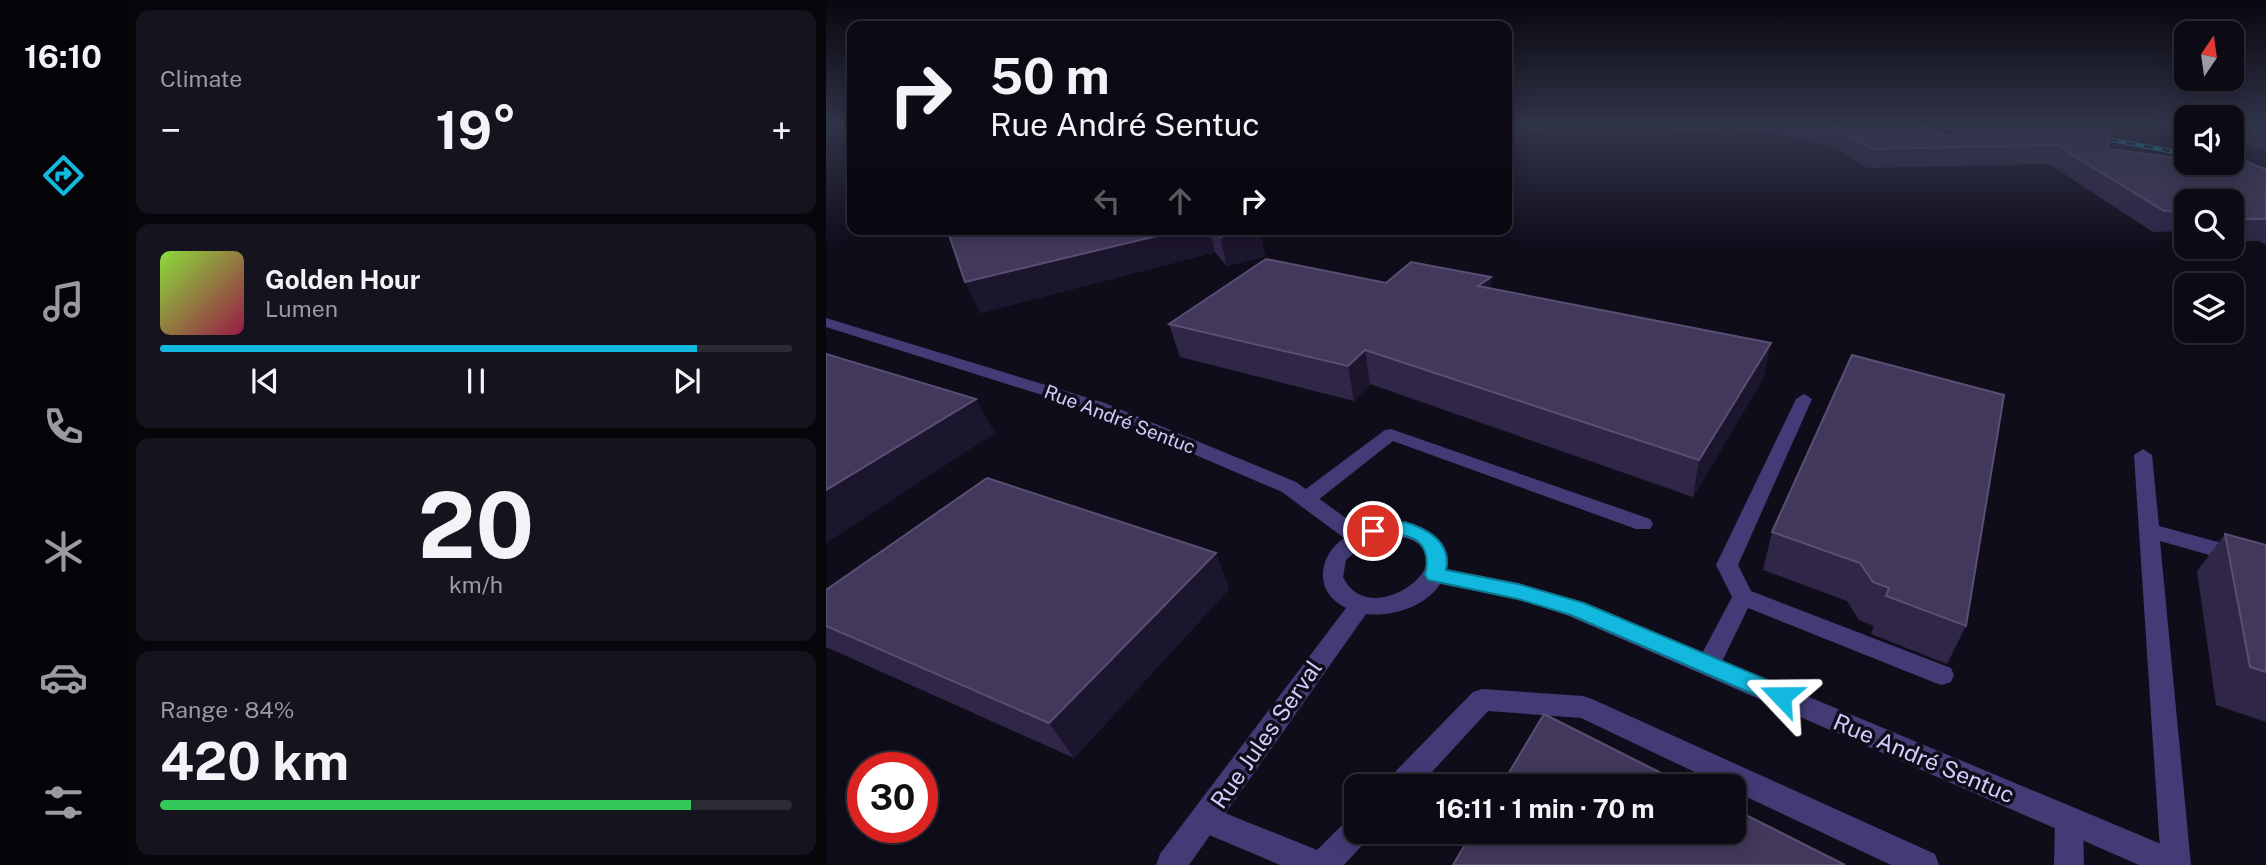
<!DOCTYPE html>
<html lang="en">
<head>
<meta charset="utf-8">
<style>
  :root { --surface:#0c0a14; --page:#15131d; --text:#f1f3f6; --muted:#9a9aa0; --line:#2c2b34; --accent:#13b8de }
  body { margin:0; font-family:"Public Sans",sans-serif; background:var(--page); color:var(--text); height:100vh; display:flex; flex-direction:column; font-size:26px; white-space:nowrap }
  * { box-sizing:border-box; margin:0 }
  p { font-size:23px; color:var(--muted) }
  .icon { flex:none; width:38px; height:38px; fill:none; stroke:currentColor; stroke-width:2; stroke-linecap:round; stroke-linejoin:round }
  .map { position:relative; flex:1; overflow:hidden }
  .drawer { display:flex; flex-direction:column; gap:10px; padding:10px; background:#07060b; width:700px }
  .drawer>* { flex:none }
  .top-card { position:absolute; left:21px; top:21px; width:665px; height:214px; border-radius:14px; box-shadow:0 4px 18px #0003,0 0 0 2px var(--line); background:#0c0a14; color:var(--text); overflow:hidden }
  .needle { width:46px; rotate:13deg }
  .fabs { position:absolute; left:1348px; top:21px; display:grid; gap:14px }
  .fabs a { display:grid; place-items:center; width:70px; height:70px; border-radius:14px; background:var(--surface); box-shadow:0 4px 18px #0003,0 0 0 2px var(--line); font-size:35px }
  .speed { position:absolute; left:21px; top:752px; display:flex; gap:14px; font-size:35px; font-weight:700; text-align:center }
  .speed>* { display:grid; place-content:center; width:91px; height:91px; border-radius:50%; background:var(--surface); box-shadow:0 4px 18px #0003,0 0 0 2px var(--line); line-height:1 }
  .speed .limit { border:10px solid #d22; background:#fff; color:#111 }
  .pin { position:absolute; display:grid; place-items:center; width:60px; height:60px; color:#fff; margin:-30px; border:4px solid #fff; border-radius:50%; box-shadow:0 2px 7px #0007 }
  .me { position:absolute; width:77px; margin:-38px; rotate:293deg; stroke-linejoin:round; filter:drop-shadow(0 0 5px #0008) }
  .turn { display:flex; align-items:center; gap:24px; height:147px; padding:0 28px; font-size:32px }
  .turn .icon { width:91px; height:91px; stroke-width:2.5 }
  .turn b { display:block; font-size:49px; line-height:60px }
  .lanes { display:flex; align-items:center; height:66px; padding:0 28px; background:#0003; justify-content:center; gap:35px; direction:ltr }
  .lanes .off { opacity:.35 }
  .big { font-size:52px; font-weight:700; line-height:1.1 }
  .drawer .card { flex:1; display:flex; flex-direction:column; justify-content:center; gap:10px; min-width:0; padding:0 24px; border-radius:14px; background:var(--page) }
  .drawer .dial { align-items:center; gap:0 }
  .dial b { font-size:91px; line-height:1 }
  .song { display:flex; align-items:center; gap:21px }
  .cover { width:84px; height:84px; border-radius:10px; background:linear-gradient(135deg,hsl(90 70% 55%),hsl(340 70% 35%)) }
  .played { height:7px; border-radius:4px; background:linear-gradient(90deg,var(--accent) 85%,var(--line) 85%) }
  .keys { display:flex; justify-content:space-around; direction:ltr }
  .heat { display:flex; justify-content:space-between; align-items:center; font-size:38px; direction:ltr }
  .charge { height:10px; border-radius:5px; background:linear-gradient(90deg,#34c759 84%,var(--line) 0) }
  .trip { position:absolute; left:518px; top:774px; width:402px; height:70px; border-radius:14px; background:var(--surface); box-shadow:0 4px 18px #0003,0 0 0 2px var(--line); font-weight:700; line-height:70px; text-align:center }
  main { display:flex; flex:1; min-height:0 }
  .dock { display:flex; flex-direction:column; width:126px; justify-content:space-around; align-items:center; background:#050408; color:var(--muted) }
  .dock .icon { width:49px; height:49px }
  .dock .selected { color:var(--accent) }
  .dock b { font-size:32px; color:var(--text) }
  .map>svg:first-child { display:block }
</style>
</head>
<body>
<main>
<nav class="dock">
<b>16:10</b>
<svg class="icon selected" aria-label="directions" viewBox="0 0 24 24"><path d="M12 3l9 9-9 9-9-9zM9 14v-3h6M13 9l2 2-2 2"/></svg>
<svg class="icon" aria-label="music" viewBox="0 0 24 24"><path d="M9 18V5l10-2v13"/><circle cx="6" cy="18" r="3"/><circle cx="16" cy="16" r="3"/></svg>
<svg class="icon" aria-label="phone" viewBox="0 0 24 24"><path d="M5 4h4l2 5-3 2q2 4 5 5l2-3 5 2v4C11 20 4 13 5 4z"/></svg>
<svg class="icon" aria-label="climate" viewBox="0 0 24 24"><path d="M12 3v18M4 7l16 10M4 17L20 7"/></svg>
<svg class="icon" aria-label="car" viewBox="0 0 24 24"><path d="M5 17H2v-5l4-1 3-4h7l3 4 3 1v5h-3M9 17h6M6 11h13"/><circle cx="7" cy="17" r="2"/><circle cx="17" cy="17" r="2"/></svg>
<svg class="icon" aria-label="filters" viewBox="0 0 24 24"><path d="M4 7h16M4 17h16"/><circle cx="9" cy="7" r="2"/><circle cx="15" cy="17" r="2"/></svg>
</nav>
<section class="drawer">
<div class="card"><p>Climate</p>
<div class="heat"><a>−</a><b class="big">19°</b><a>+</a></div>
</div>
<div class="card">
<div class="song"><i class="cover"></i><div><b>Golden Hour</b><p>Lumen</p></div></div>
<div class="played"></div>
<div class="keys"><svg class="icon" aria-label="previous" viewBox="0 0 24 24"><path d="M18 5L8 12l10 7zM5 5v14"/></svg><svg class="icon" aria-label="pause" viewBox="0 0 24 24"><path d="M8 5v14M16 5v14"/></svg><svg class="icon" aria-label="next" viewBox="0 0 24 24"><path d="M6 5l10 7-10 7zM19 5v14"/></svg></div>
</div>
<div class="card dial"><b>20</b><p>km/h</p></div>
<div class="card"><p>Range · 84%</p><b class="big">420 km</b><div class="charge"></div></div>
</section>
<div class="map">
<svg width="1440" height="865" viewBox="0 0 1440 865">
  <rect width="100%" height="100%" fill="#100d1b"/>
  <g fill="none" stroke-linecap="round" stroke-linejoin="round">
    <g fill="#433b76" fill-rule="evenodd">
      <polygon points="978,394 986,399 912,565 925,591 1125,668 1128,675 1125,682 1116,685 1107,682 922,608 891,672 882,675 873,672 870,665 906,597 890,565 970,399"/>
      <polygon points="565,429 824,519 827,524 824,529 810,529 567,441 487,504 473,504 470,499 473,494 559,430"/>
      <polygon points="1317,449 1326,455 1333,526 1440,555 1440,571 1334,541 1365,865 1335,865 1308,455"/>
      <polygon points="656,689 757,696 766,699 1109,854 1113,865 1065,865 908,791 908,786 898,786 755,718 662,711 593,786 560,786 564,777 647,692"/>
      <polygon points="379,805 491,850 520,821 530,817 530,831 544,831 540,841 518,865 454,865 369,829 365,819 369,809"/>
      <polygon points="1243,806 1253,810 1257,820 1258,865 1228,865 1229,820 1233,810"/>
    </g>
    <path fill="#433b76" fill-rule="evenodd" d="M0,318L279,403L470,482L535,529C544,526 553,522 562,521C590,518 628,538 621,569L692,583L758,603L1359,854L1363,865H1313L743,616L692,599L614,584C600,607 565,617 540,614L363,865H330L334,854L520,608C487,592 492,556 518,538L456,492L267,411L0,327ZM563,535C660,545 546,639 517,577L520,560L537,545Z"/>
    <polygon fill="#433b76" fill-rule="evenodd" points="1336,126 1348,126 1360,132 1360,138"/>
    <g stroke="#13b8de" stroke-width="4.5">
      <g id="rail">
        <polyline points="1265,136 1360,154"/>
        <polyline points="1405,163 1440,170"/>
      </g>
    </g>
    <use href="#rail" stroke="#100d1b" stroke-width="2.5" stroke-dasharray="9" stroke-linecap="butt"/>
  </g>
  <g fill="#302648">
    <polygon points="694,126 737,126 728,128 716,134 705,133"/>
    <polygon points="844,126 1095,126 1127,137 1282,149 1356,168 1440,170 1440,245 1433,241 1405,241 1405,201 1360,201 1360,231 1327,232 1223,164 1041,168 1012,149 961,135 903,129 854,132"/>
    <polygon points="1405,126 1440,126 1440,150 1412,144 1405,141"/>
    <polygon points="121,229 433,229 439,256 401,266 389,252 154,313"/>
    <polygon points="560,283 665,289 938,377 867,497 544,384 528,401 354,357 343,324"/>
    <polygon points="1026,355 1140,626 1121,664 1045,634 1048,626 1033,620 1021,601 937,570 946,532"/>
    <polygon points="1399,534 1440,545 1440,722 1390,705 1371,571"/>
    <polygon points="390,553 403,589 248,758 0,647 0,590"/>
  </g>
  <g fill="#1c152e">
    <polygon points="716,126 737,126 728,128 716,134"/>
    <polygon points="360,229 383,229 389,252 154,313 139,282"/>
    <polygon points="424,229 433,229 439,256 401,266 394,237"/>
    <polygon points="665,277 666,309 652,286"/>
    <polygon points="945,343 938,377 867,497 873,460"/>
    <polygon points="539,350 544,384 528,401 522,366"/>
    <polygon points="150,399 169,433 0,543 0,490"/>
    <polygon points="390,553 403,589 248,758 223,723"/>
  </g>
  <g fill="#42385b" stroke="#594f74" stroke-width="2">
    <polygon points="1000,126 1095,126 1127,137 1134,126 1284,126 1282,149 1351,158 1356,168 1402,168 1409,156 1440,170 1440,219 1405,219 1405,201 1360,201 1360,210 1338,211 1230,145 1046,149 1016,131"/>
    <polygon points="121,229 360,229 139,282"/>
    <polygon points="387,229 424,229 394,237"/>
    <polygon points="440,259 560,283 585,262 665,277 652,286 945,343 873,460 539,350 522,366 343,324"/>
    <polygon points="0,354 150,399 0,490"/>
    <polygon points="1026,355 1178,395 1140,626 1060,596 1063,588 1047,582 1034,563 946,532"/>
    <polygon points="161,478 390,553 223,723 0,626 0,590"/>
    <polygon points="1399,534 1440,545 1440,672 1424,667"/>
    <polygon points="718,714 861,786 675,786"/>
    <polygon points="908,809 1019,865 627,865 647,831 908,831"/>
  </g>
  <linearGradient id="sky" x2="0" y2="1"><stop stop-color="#09070f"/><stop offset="0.51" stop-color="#31354a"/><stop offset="1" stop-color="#31354a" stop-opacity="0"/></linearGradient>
  <rect width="1440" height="247" fill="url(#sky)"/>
  <path fill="#13b8de" stroke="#0c7890" stroke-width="2" d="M579,522C602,529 626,542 620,570L692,584L758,603L963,689L966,696L963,703L955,706L745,615L692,599L602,580L599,575C604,555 598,537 574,535C563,534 552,539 540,535L538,531L540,526Z"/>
  <g text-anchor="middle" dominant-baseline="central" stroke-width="7" stroke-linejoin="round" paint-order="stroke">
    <g font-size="19" fill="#d5cbfb" stroke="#100d1b">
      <text transform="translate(294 419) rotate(21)">Rue André Sentuc</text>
    </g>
    <g font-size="23" fill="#d5cbfb" stroke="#100d1b">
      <text transform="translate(440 734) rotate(-55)">Rue Jules Serval</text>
      <text transform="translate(1098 758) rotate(23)">Rue André Sentuc</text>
    </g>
  </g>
</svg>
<div class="fabs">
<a><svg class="needle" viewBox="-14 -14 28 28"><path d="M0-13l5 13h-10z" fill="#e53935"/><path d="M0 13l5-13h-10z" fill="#9a9aa0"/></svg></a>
<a><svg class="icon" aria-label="sound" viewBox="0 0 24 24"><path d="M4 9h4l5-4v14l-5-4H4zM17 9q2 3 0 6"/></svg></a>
<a><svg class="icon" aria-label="search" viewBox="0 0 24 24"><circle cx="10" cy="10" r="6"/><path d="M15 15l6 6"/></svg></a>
<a><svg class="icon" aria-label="layers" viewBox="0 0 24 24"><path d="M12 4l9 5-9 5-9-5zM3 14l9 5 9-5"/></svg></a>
</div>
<div class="speed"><div class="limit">30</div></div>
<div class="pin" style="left:547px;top:531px;background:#d93025"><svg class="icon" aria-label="arrive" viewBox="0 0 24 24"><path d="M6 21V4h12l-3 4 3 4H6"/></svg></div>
<svg class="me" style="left:955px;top:696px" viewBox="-20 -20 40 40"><path d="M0-17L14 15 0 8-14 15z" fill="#13b8de" stroke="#fff" stroke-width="4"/></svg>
<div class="trip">16:11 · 1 min · 70 m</div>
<div class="top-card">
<div class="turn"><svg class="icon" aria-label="right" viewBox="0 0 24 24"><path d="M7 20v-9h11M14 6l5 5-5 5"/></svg><div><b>50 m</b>Rue André Sentuc</div></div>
<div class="lanes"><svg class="icon off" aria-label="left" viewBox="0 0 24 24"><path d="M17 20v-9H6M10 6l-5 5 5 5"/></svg><svg class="icon off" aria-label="ahead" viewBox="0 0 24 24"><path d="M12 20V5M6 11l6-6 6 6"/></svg><svg class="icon" aria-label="right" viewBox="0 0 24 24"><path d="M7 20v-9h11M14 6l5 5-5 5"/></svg></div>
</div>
</div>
</main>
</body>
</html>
